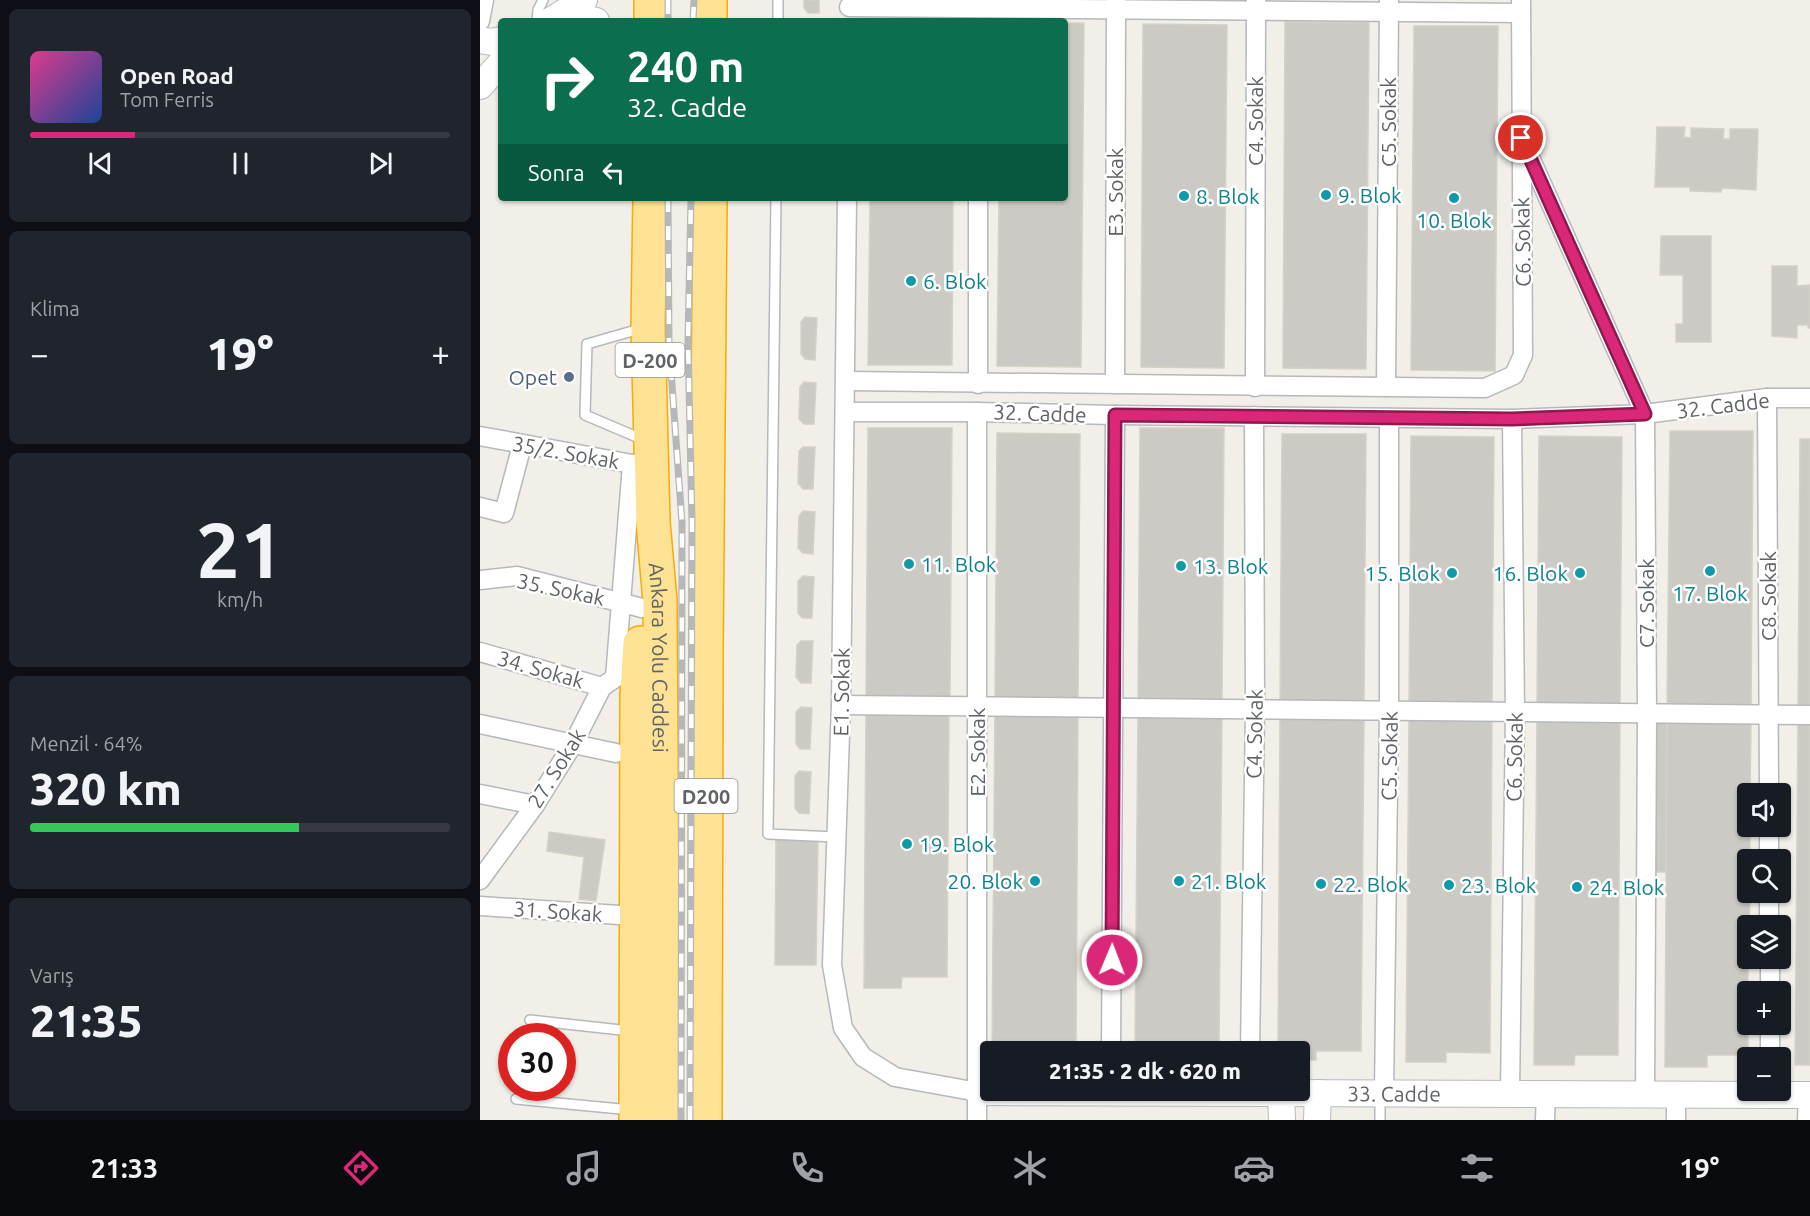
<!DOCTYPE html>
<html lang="tr">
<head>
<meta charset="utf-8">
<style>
  :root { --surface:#171b24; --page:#20242c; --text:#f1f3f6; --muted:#9ea1a6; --line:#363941; --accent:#db2777 }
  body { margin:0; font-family:Ubuntu,sans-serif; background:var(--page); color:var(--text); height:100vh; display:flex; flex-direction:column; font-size:22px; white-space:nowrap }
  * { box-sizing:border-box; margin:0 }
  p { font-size:20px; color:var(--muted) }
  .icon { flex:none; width:33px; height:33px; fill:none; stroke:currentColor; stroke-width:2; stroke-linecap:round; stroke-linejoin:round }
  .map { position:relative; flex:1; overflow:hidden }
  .panel { display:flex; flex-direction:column; gap:9px; padding:9px; background:#0d0f14; width:480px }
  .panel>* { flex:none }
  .banner { position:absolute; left:18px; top:18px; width:570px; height:183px; border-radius:6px; box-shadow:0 2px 4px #0004; background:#0b6e4f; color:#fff; overflow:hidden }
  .tools { position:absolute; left:1257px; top:783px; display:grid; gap:12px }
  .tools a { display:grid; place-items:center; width:54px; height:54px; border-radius:6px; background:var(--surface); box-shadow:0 2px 4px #0004; font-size:30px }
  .speed { position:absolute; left:18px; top:1023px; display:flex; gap:12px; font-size:30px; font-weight:700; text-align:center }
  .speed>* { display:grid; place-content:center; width:78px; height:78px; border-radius:50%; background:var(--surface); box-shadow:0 2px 4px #0004; line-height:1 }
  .speed .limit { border:9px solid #d22; background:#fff; color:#111 }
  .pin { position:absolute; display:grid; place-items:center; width:51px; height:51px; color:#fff; margin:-26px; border:3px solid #fff; border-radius:50%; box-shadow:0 2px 6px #0007 }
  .me { position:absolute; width:66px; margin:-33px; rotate:1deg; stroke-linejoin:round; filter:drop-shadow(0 0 4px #0008) }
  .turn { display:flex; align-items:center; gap:21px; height:126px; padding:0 30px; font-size:27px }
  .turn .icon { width:78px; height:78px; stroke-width:2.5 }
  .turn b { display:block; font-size:42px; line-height:51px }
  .then { display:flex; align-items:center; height:57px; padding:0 30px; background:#0003; gap:12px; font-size:22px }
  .big { font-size:45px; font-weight:800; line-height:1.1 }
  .panel .tile { flex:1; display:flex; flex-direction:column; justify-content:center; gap:9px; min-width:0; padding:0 21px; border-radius:9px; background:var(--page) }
  .panel .dial { align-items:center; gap:0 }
  .dial b { font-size:78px; line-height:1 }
  .song { display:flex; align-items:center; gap:18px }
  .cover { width:72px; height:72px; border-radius:9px; background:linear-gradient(135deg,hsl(330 70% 55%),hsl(220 70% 35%)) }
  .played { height:6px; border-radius:3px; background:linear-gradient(90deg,var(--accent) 25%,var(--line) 25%) }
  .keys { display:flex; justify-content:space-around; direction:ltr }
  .heat { display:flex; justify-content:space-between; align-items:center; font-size:33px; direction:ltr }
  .charge { height:9px; border-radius:4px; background:linear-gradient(90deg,#34c759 64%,var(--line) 0) }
  .trip { position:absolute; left:500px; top:1041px; width:330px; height:60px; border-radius:6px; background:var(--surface); box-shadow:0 2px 4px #0004; font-weight:800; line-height:60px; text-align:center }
  .menu { display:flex; height:96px; justify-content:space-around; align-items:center; background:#090b0e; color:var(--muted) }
  .menu .icon { width:42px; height:42px }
  .menu .on { color:var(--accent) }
  .menu b { font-size:27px; color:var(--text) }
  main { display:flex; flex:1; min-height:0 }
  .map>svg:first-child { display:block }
</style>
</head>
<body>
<main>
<section class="panel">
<div class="tile">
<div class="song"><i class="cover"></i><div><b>Open Road</b><p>Tom Ferris</p></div></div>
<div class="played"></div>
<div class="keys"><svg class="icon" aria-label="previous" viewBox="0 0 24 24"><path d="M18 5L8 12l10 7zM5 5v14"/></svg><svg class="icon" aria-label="pause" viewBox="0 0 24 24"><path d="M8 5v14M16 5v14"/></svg><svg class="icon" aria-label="next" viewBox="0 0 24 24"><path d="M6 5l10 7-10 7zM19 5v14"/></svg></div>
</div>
<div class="tile"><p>Klima</p>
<div class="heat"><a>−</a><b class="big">19°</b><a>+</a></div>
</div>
<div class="tile dial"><b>21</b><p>km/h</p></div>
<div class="tile"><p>Menzil · 64%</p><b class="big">320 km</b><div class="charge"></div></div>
<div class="tile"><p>Varış</p><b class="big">21:35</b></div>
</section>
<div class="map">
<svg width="1330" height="1120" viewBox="0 0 1330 1120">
  <rect width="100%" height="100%" fill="#f1efe8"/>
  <g fill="#cccac5" stroke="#d6d1c6" stroke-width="1.5">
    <polygon points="324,0 339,0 339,13 328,13 324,8"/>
    <polygon points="805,22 889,22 886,369 803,368"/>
    <polygon points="585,23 604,23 601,367 517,366 519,198 585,198"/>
    <polygon points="663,24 747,25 744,368 661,367"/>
    <polygon points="934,26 1018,26 1015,371 931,370"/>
    <polygon points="1177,127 1205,127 1204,137 1211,138 1211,128 1244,129 1243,139 1250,139 1250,129 1278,129 1276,190 1242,188 1241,192 1210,191 1210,187 1175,187"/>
    <polygon points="390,198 473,198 472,365 388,365"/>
    <polygon points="1181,236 1231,236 1231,342 1196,342 1196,324 1203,324 1203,275 1180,275"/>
    <polygon points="1292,266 1317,266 1317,286 1330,285 1330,328 1328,328 1328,325 1317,325 1317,338 1292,336"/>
    <polygon points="325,317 337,318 335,360 325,359 321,354 321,322"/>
    <polygon points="324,382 336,383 334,424 324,424 319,419 320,387"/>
    <polygon points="388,428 472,428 470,700 386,699"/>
    <polygon points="660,428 744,428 742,703 658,703"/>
    <polygon points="1190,431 1273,431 1271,711 1187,710"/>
    <polygon points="517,433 600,434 598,702 515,701"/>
    <polygon points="802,434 886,434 884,706 800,705"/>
    <polygon points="931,436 1014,437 1012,710 929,709"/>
    <polygon points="1059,436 1142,437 1140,711 1057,710"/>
    <polygon points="1320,439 1330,439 1330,712 1318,712"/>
    <polygon points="323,447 335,447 333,489 323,489 318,483 319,451"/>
    <polygon points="323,511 335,512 333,554 323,553 318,548 319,516"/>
    <polygon points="323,576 334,577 332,618 322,618 318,613 318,581"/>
    <polygon points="321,641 333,641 331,683 321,683 316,677 317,645"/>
    <polygon points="321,707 332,708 330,749 320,749 316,744 316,712"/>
    <polygon points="386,710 469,710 467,977 422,977 421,988 384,988"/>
    <polygon points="515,711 598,711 596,1052 512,1052"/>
    <polygon points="658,712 742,713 739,1049 694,1048 694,1052 655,1052"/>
    <polygon points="800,717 884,718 881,1051 836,1051 836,1060 819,1060 819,1052 798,1052"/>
    <polygon points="929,717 1012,718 1010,1053 966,1052 966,1062 926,1062"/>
    <polygon points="1057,719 1140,720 1138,1055 1095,1055 1094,1065 1054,1065"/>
    <polygon points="1318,721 1330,721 1330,1065 1315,1065"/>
    <polygon points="1176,723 1187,723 1186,872 1174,872"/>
    <polygon points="1187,723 1271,723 1270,794 1268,794 1268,826 1270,826 1270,860 1268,860 1268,892 1270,892 1269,926 1268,926 1268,1055 1227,1055 1227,1067 1185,1067"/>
    <polygon points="319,771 331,772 329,814 319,813 315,808 315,776"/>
    <polygon points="69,832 125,840 116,901 99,899 104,857 67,851"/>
    <polygon points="296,838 338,838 336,965 295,965"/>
  </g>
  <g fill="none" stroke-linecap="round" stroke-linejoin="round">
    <g stroke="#b5b8bc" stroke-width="12">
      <g id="lane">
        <polyline points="57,21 58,10 63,0"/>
        <polyline points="298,21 298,0"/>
        <polyline points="296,198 288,834 356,837"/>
        <polyline points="163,328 107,344 105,415 164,440"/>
        <polyline points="50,1020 150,1031"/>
        <polyline points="900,1095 900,1120"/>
        <polyline points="36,1099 151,1110"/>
      </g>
    </g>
    <g stroke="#b5b8bc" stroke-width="21">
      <g id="street">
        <polyline points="369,7 1041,13"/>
        <polyline points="0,21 4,0"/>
        <polyline points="1044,144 1165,414 1167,713 1165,1094"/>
        <polyline points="367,198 361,705 352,965 363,1028 383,1057 415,1077 498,1092"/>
        <polyline points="366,381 1005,388 1034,375 1043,355 1041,0"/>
        <polyline points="498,384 498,198"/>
        <polyline points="635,384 636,0"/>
        <polyline points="775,387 776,0"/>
        <polyline points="906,387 909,2"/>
        <polyline points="1287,398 1289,794"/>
        <polyline points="365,412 497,412 635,415 1032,419 1165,414 1287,398 1330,398"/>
        <polyline points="0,436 152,464 165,463"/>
        <polyline points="0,507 24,513 42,445"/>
        <polyline points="0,580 37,576 162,608"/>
        <polyline points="0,652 122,687"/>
        <polyline points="135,678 152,464"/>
        <polyline points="361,705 1330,715"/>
        <polyline points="0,724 136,753"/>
        <polyline points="0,794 55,805"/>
        <polyline points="1289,826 1289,860"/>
        <polyline points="0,880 55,805 93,744 122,687 135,678 158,667"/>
        <polyline points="1289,892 1289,926"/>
        <polyline points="0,906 155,916"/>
        <polyline points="1290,958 1290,992"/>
        <polyline points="1290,1024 1290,1058"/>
        <polyline points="631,1052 635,415"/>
        <polyline points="770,1052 775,709 774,416"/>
        <polyline points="904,1093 909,711 909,418"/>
        <polyline points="1030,1094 1035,712 1032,419"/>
        <polyline points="497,1120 497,412"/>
        <polyline points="1065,1120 1066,1094"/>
        <polyline points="1196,1120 1196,1094"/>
        <polyline points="1327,1120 1328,1095"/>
      </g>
    </g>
    <g stroke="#b6babf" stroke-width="28">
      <g id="secondary">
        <polyline points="70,21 104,0"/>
        <polyline points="80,21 107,19 116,21"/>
        <polyline points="0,40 12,42 21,40"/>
        <polyline points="0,86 21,63"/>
        <path id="s1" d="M498,1092L1330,1095"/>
        <polyline points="801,1093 802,1120"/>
        <polyline points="837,1120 838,1093"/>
      </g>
    </g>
    <g stroke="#f9ab00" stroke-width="36">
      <g id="highway">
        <polyline points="171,0 171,21"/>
        <polyline points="230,0 230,21"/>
        <path id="s2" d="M170,198L168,327L173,522L180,601L183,1120"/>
        <polyline points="156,1120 157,695 160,643"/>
        <polyline points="225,1120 226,652 230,198"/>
      </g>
    </g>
    <use href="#lane" stroke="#fff" stroke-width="9"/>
    <use href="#street" stroke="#fff" stroke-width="18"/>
    <use href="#secondary" stroke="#fff" stroke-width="26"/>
    <use href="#highway" stroke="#fde293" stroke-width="33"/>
    <g stroke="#b6b7b8" stroke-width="7">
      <g id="rail">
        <polyline points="188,0 188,21"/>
        <polyline points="213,21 214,0"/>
        <polyline points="188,198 189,343 202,523 201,1120"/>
        <polyline points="210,1120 212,523 208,341 211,198"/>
      </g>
    </g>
    <use href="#rail" stroke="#fff" stroke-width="4.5" stroke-dasharray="14" stroke-linecap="butt"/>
  </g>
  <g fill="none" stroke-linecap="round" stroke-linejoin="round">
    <g stroke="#8e194d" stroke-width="15">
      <polyline id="route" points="632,960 635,415 1032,419 1165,414 1041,138"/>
    </g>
    <use href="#route" stroke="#db2777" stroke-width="10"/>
  </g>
  <g fill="#0f9aa8" stroke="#fff" stroke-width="2">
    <circle cx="846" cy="195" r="6"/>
    <circle cx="704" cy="196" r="6"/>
    <circle cx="974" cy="198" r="6"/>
    <circle cx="431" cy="281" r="6"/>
    <circle cx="429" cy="564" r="6"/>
    <circle cx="701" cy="566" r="6"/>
    <circle cx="1230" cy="571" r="6"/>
    <circle cx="972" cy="573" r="6"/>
    <circle cx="1100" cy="573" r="6"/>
    <circle cx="427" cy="844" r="6"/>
    <circle cx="555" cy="881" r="6"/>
    <circle cx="699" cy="881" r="6"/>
    <circle cx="841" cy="884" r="6"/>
    <circle cx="969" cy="885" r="6"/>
    <circle cx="1097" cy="887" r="6"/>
  </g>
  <circle fill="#5c6f8a" stroke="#fff" stroke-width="2" cx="89" cy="377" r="6"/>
  <g text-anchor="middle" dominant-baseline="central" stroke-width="5" stroke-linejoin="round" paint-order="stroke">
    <g fill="#fff" stroke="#8f9295" stroke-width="1.5">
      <rect x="135.5" y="343" width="69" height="34" rx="4.5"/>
      <rect x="194.5" y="779" width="63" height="34" rx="4.5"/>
    </g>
    <g font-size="20" font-weight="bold" fill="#5f6368">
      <text x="170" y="360">D-200</text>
      <text x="226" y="796">D200</text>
    </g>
    <g font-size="21" fill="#5f6368" stroke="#fff">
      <text transform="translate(775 121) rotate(-90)">C4. Sokak</text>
      <text transform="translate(908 122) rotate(-90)">C5. Sokak</text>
      <text transform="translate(635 192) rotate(-90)">E3. Sokak</text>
      <text transform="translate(1042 242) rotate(-91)">C6. Sokak</text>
      <text transform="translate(1243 405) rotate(-7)">32. Cadde</text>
      <text transform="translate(560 413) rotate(2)">32. Cadde</text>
      <text transform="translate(86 452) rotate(10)">35/2. Sokak</text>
      <text transform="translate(81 589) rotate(12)">35. Sokak</text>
      <text transform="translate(1288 596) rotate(-90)">C8. Sokak</text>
      <text transform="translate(1166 603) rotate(-90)">C7. Sokak</text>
      <text stroke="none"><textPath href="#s2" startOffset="460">Ankara Yolu Caddesi</textPath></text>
      <text transform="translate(61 669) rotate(16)">34. Sokak</text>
      <text transform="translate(361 692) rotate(-89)">E1. Sokak</text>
      <text transform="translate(774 734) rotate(-89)">C4. Sokak</text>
      <text transform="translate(497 752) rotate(-90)">E2. Sokak</text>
      <text transform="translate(909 756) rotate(-89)">C5. Sokak</text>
      <text transform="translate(1034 757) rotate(-89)">C6. Sokak</text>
      <text transform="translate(76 768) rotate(-58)">27. Sokak</text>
      <text transform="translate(78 911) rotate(4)">31. Sokak</text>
      <text stroke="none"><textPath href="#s1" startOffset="416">33. Cadde</textPath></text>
    </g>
    <g font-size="21" fill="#0d838f" stroke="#fff" text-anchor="start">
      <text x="858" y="195">9. Blok</text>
      <text x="716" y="196">8. Blok</text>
      <text x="974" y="220" text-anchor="middle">10. Blok</text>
      <text x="443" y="281">6. Blok</text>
      <text x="441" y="564">11. Blok</text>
      <text x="713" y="566">13. Blok</text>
      <text x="960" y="573" text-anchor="end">15. Blok</text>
      <text x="1088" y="573" text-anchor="end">16. Blok</text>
      <text x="1230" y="593" text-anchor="middle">17. Blok</text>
      <text x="439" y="844">19. Blok</text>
      <text x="543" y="881" text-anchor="end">20. Blok</text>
      <text x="711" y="881">21. Blok</text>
      <text x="853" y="884">22. Blok</text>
      <text x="981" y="885">23. Blok</text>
      <text x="1109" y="887">24. Blok</text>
    </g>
    <g font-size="21" fill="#4e5e75" stroke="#fff" text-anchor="end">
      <text x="77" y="377">Opet</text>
    </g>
  </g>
</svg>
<div class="tools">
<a><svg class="icon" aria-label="sound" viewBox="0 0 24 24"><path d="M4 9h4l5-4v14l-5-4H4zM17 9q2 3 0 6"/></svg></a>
<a><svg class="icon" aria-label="search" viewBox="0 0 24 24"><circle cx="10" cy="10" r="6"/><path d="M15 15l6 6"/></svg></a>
<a><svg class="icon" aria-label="layers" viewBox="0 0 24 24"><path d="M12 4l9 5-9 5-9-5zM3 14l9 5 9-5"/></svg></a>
<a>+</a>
<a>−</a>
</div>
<div class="speed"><div class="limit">30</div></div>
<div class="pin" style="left:1041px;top:138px;background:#d93025"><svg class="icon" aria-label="arrive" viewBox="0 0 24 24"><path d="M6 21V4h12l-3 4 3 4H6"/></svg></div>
<svg class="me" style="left:632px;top:960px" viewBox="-20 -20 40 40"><circle r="17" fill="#db2777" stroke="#fff" stroke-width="3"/><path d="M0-11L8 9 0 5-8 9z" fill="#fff"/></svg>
<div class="trip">21:35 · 2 dk · 620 m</div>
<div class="banner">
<div class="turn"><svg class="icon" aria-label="right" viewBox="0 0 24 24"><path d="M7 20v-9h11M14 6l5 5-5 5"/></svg><div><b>240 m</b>32. Cadde</div></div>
<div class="then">Sonra<svg class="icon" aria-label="left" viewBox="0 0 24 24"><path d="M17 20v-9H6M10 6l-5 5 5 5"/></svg></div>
</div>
</div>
</main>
<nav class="menu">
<b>21:33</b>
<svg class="icon on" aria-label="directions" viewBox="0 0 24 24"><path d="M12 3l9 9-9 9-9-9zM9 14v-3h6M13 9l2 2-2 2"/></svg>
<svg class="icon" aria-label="music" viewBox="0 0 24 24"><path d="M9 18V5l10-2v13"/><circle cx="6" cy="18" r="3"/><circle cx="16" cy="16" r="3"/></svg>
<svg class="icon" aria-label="phone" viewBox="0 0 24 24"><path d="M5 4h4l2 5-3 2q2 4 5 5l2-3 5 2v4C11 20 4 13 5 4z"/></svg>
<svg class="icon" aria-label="climate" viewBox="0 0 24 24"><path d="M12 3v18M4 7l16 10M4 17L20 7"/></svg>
<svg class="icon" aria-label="car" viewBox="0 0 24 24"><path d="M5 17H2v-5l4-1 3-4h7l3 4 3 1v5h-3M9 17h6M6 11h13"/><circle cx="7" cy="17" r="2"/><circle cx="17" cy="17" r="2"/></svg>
<svg class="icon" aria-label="filters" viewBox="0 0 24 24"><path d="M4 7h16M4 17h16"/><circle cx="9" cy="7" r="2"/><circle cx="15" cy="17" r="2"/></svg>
<b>19°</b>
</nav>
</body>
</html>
